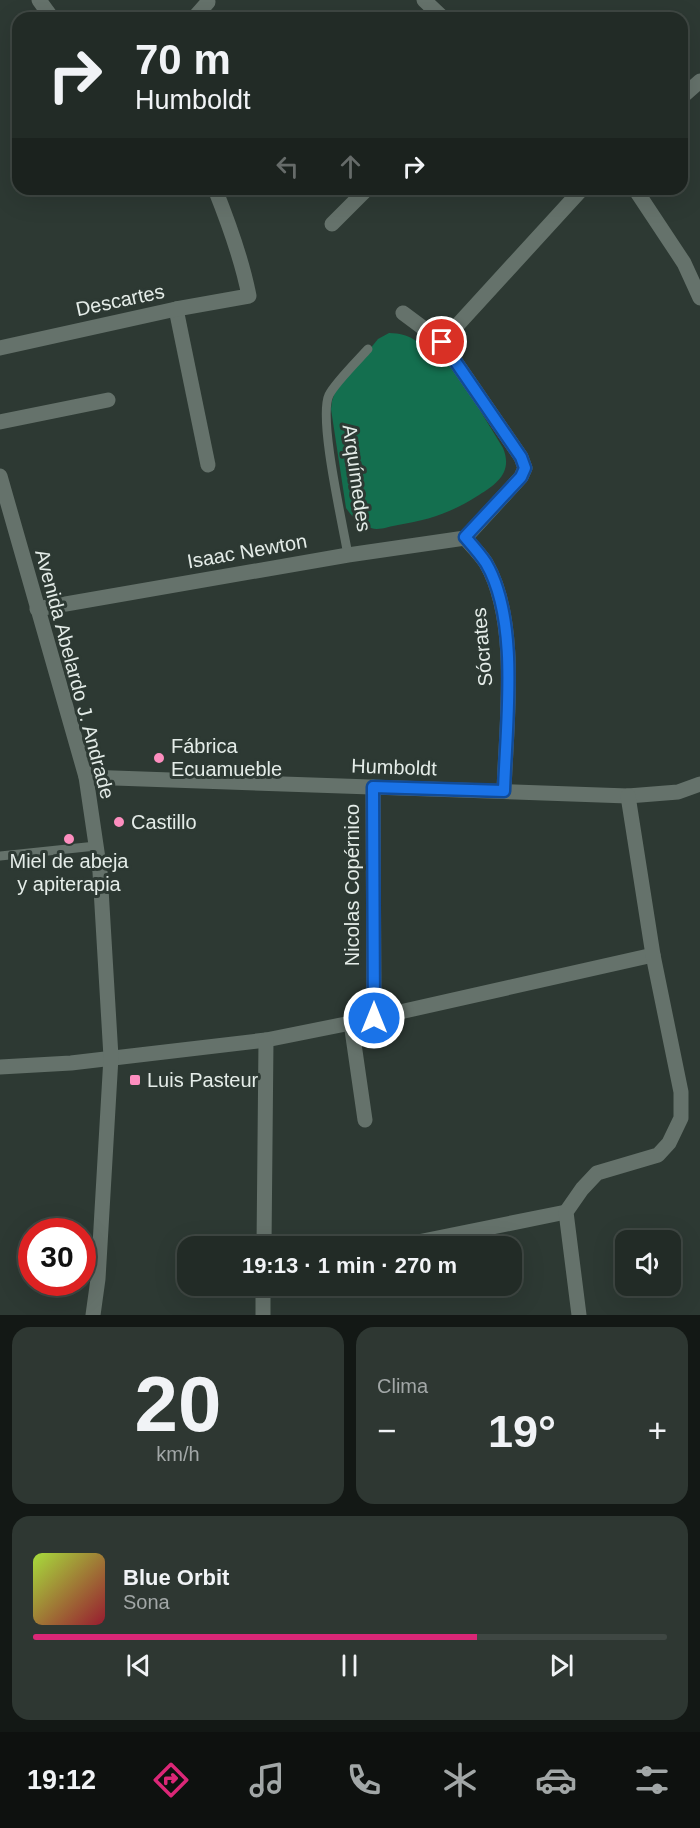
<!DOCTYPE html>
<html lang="es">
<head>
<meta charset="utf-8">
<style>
  :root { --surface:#222b26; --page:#2e3732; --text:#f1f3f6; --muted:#a2a7a7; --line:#3f4743; --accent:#db2777 }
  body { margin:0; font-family:Arial,sans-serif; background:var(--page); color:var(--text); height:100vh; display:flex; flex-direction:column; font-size:22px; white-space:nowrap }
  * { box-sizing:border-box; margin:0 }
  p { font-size:20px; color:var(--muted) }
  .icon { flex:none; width:33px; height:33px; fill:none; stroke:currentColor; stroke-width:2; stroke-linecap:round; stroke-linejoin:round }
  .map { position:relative; height:1315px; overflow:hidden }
  .panel { display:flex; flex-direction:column; gap:12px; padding:12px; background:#131815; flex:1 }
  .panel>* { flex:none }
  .hud { position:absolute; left:12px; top:12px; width:676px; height:183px; border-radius:18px; box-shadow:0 6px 24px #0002,0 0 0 2px var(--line); background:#222b26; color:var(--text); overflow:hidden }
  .fabs { position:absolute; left:615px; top:1230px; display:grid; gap:12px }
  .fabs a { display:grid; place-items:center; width:66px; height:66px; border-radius:12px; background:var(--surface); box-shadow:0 6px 24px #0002,0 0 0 2px var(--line); font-size:30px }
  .speed { position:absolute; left:18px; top:1218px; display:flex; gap:12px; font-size:30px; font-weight:700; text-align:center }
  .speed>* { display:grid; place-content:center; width:78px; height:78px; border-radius:50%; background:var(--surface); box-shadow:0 6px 24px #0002,0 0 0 2px var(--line); line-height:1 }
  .speed .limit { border:9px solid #d22; background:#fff; color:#111 }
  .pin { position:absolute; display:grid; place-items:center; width:51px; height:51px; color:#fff; margin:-26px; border:3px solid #fff; border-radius:50%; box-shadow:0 2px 6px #0007 }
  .me { position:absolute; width:66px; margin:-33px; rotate:0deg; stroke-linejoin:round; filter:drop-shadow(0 0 4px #0008) }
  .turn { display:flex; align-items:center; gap:21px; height:126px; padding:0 24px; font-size:27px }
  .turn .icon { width:78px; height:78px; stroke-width:2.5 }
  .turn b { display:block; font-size:42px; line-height:51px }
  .lanes { display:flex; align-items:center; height:57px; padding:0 24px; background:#0003; justify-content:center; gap:30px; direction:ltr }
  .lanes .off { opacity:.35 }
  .big { font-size:45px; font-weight:600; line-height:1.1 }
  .panel .tile { flex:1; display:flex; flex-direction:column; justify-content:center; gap:9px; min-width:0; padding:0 21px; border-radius:18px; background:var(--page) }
  .panel .dial { align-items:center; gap:0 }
  .dial b { font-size:78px; line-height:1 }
  .song { display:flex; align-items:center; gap:18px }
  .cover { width:72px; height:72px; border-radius:9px; background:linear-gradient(135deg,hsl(80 70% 55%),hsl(350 70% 35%)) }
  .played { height:6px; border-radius:3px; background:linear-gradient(90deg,var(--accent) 70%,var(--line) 70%) }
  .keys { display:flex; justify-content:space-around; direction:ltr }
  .heat { display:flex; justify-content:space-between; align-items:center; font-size:33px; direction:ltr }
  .panel .tiles { flex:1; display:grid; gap:12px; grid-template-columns:1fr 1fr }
  .tile:last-child { grid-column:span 2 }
  .trip { position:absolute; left:177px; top:1236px; width:345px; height:60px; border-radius:18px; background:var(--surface); box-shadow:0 6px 24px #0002,0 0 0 2px var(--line); font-weight:600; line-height:60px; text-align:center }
  .dock { display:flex; height:96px; justify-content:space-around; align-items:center; background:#0e110f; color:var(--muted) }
  .dock .icon { width:42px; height:42px }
  .dock .current { color:var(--accent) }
  .dock b { font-size:27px; color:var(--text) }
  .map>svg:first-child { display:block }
</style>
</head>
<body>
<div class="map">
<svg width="700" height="1315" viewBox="0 0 700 1315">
  <rect width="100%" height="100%" fill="#2d3933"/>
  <path fill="#146f4f" d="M389,333C411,334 416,340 431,354H441L448,358L503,448C513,472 497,484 479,495C453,512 429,520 398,525C390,526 379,531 371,528C360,525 352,517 346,508L331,409L332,401L335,392L378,339Z"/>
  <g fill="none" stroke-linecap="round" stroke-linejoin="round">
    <g stroke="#65726b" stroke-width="9">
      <path d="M348,555C343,525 318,418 329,395C334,384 359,359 368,349"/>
      <polyline points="0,856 96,846"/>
    </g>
    <g stroke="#65726b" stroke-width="15">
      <polyline points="39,0 52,18"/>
      <polyline points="424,0 443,18"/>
      <polyline points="194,18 208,2"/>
      <polyline points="682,97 700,81"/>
      <polyline points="635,189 684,263 700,298"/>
      <polyline points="332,224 367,189"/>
      <polyline points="176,309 208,465"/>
      <polyline points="403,313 442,342 521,457 525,468 521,477 465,538"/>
      <polyline points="442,342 582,189"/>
      <path d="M0,348L176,309L249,296C242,259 229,224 215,189"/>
      <polyline points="0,422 108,400"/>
      <path d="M465,538C472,546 480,554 486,563C520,622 506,724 504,791"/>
      <polyline points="37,609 348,555 465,538"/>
      <polyline points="86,777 628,796 678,792 700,784"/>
      <polyline points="373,787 374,1018"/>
      <polyline points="351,1023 365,1120"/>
      <polyline points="0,1067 71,1063 266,1040 351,1023 653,955"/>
      <polyline points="264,1246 266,1040"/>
      <polyline points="398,1246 566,1212"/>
      <polyline points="263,1315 263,1286"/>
      <polyline points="579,1315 566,1212 582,1189 597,1173 658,1155 669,1143 681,1118 681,1092 653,955 628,796"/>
    </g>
    <polyline stroke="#65726b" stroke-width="15" points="0,476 86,777 100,872 111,1057 98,1279 93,1315"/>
  </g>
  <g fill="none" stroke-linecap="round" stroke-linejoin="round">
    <g stroke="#114b97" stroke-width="15">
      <path id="route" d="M374,1018L373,787L504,791C506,724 520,621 486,563C480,554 472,545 465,537L521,477L525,468L521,457L442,342"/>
    </g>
    <use href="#route" stroke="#1a73e8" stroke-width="10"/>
  </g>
  <g fill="#fd8ebf" stroke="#2d3933" stroke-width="2">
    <circle cx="159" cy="758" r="6"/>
    <circle cx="119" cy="822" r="6"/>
    <circle cx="69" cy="839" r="6"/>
    <rect x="129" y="1074" width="12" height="12" rx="3"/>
  </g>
  <g text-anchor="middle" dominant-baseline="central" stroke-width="6" stroke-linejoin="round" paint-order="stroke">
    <g font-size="20" fill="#e4ece8" stroke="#2d3933">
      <text transform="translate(120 300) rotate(-12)">Descartes</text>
      <text transform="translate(357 478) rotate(82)">Arquímedes</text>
      <text transform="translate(247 551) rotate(-10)">Isaac Newton</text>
      <text transform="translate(482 647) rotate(-95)">Sócrates</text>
      <text transform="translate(75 674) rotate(75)">Avenida Abelardo J. Andrade</text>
      <text transform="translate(394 767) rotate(2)">Humboldt</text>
      <text transform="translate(352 885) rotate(-90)">Nicolas Copérnico</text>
    </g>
    <g font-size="20" fill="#e4ece8" stroke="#2d3933" text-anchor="start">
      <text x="171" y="746">Fábrica<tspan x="171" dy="23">Ecuamueble</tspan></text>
      <text x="131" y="822">Castillo</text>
      <text x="69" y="861" text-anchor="middle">Miel de abeja<tspan x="69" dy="23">y apiterapia</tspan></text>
      <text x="147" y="1080">Luis Pasteur</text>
    </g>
  </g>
</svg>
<div class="fabs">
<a><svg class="icon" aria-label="sound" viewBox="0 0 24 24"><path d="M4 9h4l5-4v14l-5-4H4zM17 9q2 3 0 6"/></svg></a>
</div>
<div class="speed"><div class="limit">30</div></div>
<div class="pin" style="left:442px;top:342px;background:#d93025"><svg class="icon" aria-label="arrive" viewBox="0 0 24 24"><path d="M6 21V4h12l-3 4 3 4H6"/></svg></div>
<svg class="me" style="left:374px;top:1018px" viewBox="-20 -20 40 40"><circle r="17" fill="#1a73e8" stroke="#fff" stroke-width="3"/><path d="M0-11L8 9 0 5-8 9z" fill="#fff"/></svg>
<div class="trip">19:13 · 1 min · 270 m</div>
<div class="hud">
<div class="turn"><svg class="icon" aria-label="right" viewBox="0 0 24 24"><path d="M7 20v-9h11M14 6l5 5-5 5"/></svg><div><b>70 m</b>Humboldt</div></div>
<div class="lanes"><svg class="icon off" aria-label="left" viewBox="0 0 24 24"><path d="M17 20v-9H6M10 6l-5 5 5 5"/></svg><svg class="icon off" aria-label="ahead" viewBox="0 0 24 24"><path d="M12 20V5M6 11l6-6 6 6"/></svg><svg class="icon" aria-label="right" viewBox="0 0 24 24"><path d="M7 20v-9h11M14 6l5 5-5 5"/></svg></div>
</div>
</div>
<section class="panel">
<div class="tiles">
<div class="tile dial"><b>20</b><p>km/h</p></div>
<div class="tile"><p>Clima</p>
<div class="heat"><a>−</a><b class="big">19°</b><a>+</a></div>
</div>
<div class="tile">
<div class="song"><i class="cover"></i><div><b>Blue Orbit</b><p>Sona</p></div></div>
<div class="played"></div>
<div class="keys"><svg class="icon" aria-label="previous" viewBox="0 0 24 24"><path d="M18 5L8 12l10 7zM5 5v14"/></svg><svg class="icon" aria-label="pause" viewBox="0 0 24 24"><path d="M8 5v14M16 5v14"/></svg><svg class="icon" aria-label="next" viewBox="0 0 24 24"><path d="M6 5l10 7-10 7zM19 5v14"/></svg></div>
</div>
</div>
</section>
<nav class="dock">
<b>19:12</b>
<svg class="icon current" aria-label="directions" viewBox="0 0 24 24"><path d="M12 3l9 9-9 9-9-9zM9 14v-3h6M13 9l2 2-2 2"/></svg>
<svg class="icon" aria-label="music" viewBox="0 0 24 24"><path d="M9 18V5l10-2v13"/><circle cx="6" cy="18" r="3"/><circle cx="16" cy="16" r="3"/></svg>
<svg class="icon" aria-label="phone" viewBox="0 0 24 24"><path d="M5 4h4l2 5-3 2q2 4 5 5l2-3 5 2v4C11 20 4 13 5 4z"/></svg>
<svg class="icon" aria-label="climate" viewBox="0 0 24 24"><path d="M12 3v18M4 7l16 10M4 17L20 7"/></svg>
<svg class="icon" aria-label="car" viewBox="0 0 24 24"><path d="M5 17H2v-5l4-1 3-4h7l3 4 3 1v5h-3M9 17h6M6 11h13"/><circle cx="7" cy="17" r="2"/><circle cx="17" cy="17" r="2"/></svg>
<svg class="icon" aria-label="filters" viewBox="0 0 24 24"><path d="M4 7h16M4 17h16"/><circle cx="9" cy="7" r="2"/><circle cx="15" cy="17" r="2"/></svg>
</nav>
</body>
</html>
